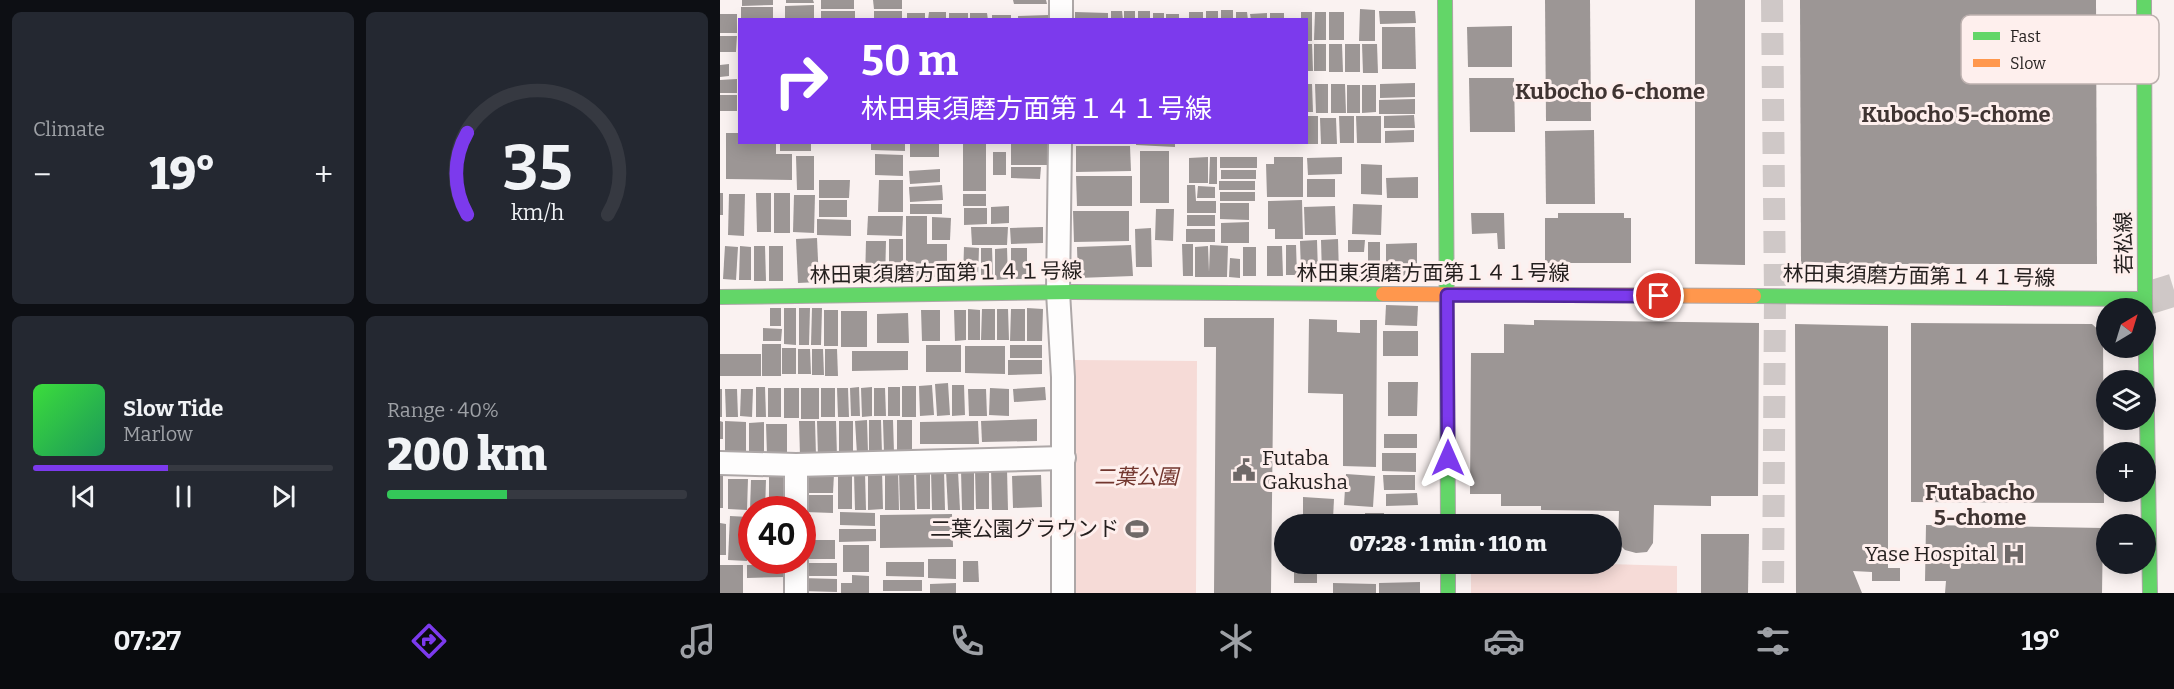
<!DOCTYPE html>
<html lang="en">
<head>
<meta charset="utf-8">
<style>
  :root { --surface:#171b24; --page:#242831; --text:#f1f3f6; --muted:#9ea1a6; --line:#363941; --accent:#7c3aed }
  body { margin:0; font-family:Bitter,"Noto Sans JP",serif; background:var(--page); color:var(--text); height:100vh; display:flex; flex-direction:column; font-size:22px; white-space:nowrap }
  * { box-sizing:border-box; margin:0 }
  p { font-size:20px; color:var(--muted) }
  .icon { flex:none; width:33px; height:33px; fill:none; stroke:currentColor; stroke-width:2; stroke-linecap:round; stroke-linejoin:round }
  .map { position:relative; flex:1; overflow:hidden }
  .drawer { display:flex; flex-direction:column; gap:12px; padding:12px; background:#0d0f14; width:720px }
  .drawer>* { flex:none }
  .hud { position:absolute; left:18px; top:18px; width:570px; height:126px; border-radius:0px; box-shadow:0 3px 15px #0003; background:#7c3aed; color:#fff; overflow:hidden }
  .needle { width:39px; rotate:38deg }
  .buttons { position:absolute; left:1376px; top:298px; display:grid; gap:12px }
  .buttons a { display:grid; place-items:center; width:60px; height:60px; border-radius:50%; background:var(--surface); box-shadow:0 3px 15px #0003; font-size:30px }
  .speed { position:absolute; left:18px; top:496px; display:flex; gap:12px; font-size:30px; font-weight:700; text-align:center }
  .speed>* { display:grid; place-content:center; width:78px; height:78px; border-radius:50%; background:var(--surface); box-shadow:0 3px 15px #0003; line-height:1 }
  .speed .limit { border:9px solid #d22; background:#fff; color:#111 }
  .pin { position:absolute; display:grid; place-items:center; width:51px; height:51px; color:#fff; margin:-26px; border:3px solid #fff; border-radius:50%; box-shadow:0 2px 6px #0007 }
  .me { position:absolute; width:66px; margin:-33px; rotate:0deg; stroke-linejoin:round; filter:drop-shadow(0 0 4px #0008) }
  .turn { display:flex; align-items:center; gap:21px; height:126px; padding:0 24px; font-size:27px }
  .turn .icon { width:78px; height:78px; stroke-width:2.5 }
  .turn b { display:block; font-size:42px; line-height:51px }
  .big { font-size:45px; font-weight:800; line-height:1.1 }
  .drawer .widget { flex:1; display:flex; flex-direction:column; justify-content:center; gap:9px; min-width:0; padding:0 21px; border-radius:9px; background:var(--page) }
  .drawer .dial { align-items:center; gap:0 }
  .dial svg { height:156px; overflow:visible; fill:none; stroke:var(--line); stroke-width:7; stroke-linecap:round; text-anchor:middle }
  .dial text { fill:var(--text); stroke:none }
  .song { display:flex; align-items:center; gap:18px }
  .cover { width:72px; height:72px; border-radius:9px; background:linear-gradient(135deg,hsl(120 70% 55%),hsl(150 70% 35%)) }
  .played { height:6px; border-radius:3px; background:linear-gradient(90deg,var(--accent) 45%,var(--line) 45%) }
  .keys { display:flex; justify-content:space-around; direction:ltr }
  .heat { display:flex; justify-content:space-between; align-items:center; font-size:33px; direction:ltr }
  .charge { height:9px; border-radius:4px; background:linear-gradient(90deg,#34c759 40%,var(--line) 0) }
  .drawer .tiles { flex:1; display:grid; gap:12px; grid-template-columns:repeat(2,1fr) }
  .trip { position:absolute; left:554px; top:514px; width:348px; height:60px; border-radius:30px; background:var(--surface); box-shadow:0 3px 15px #0003; font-weight:800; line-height:60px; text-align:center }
  .tab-bar { display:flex; height:96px; justify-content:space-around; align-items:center; background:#090b0e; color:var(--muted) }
  .tab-bar .icon { width:42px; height:42px }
  .tab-bar .selected { color:var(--accent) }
  .tab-bar b { font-size:27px; color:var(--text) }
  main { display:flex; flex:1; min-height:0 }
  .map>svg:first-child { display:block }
</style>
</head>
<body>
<main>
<section class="drawer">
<div class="tiles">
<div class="widget"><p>Climate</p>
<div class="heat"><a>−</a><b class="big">19°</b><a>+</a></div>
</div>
<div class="widget dial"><svg viewBox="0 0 100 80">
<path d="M14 69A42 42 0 1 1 86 69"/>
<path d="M14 69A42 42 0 0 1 14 27" stroke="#7c3aed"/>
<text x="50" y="56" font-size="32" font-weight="700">35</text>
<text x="50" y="72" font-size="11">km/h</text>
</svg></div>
<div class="widget">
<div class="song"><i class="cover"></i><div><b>Slow Tide</b><p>Marlow</p></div></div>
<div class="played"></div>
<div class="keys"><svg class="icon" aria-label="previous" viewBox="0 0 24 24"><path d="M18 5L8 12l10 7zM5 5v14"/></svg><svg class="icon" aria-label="pause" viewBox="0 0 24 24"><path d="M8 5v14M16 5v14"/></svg><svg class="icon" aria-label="next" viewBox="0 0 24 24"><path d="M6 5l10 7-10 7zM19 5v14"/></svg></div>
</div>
<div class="widget"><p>Range · 40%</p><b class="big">200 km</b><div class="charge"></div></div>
</div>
</section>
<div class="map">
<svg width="1454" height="593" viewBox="0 0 1454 593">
  <rect width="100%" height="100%" fill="#faf2f1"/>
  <g fill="#f6dbd7">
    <polygon points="355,360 477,361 476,593 354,593"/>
    <polygon points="752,517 888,519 888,525 752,525"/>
    <polygon points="751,564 888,564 957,566 957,593 751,593"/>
  </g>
  <g fill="#9c9695">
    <polygon points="22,0 53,0 53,5 22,6"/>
    <polygon points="66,0 93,0 94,3 66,3"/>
    <rect x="101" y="0" width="33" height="9"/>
    <polygon points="153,0 182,0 182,9 154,9"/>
    <polygon points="293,0 326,0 327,4 294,4"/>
    <polygon points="825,0 870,0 871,121 826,121"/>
    <polygon points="975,0 1025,0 1025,265 975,264"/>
    <polygon points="1080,0 1376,0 1377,264 1081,264"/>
    <polygon points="94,5 94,20 65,20 65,6"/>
    <rect x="21" y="7" width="32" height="13"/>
    <polygon points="640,9 655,10 655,41 639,41"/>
    <rect x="501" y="10" width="12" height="10"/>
    <rect x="101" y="11" width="34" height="9"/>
    <rect x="154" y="11" width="28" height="9"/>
    <polygon points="391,11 402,11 403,20 391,20"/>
    <rect x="404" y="11" width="11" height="9"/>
    <rect x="418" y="11" width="12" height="9"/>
    <rect x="486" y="11" width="12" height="9"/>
    <polygon points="659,11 695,11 696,23 660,24"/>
    <polygon points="209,12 226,12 226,20 208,20"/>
    <polygon points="355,12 388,13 388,20 355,20"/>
    <rect x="469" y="12" width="14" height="8"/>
    <polygon points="516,12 527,12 528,20 516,20"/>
    <polygon points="581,12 592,12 592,41 586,41 586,20 581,20"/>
    <polygon points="595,12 606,12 606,40 594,40"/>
    <rect x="609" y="12" width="15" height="28"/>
    <rect x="187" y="13" width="18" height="7"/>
    <rect x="229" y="13" width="19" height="7"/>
    <polygon points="250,13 267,13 268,20 250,20"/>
    <rect x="433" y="13" width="11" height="7"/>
    <polygon points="547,13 547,20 531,20 530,14"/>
    <rect x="550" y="13" width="14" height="7"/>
    <rect x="0" y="14" width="17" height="19"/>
    <rect x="446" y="14" width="13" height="6"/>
    <rect x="272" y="15" width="19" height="5"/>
    <polygon points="328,15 328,20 298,20 298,16"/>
    <polygon points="792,26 792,67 748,67 747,27"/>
    <polygon points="662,27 695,27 696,69 662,69"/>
    <polygon points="0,36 17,36 16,52 0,52"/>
    <polygon points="586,44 592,44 593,71 586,71"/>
    <rect x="594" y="44" width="12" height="27"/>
    <polygon points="609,44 622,44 623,72 609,72"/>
    <rect x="625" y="44" width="15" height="28"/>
    <polygon points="642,44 657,44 658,73 643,73"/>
    <polygon points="9,64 9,76 0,77 0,65"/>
    <polygon points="749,78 794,78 795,132 750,132"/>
    <polygon points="17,79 17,93 0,93 0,80"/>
    <polygon points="695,83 695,97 660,98 660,84"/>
    <polygon points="586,84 592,84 593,112 586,112"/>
    <polygon points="595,84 608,84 608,113 596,113"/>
    <polygon points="611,84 625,84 626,113 611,113"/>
    <rect x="627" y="85" width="13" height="28"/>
    <polygon points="642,85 656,85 656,112 642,113"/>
    <rect x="0" y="95" width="17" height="16"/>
    <polygon points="695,99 695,114 659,114 659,100"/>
    <polygon points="694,115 695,128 664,128 664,116"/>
    <rect x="586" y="116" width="12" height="28"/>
    <polygon points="619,116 634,116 634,143 620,143"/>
    <polygon points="636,116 661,116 661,143 637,143"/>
    <polygon points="600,118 616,118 617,144 601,144"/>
    <polygon points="694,130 694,142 665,143 665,131"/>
    <polygon points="874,130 875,204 826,204 825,131"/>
    <polygon points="6,133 20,133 20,142 56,142 56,154 72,154 72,180 6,179"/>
    <rect x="60" y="142" width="31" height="9"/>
    <polygon points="151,142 185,142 185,151 151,150"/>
    <rect x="190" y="142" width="29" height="15"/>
    <rect x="243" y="142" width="23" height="49"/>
    <rect x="291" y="142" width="37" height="23"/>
    <polygon points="416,142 455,142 455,147 416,145"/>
    <polygon points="356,146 410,146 411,171 356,172"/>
    <rect x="420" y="151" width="29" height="52"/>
    <rect x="273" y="152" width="13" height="23"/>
    <polygon points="155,154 183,155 183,176 155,175"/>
    <polygon points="76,156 94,156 94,190 77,190"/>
    <polygon points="488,157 488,183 469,183 469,158"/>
    <polygon points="490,157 497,157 497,184 489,184"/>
    <rect x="500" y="157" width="37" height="11"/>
    <polygon points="554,157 583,157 583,197 547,197 546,164 554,164"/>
    <polygon points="622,157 622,174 588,175 587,158"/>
    <polygon points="641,164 662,165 662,195 641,194"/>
    <polygon points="291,167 321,167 320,179 291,178"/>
    <polygon points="220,169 220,182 190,184 189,171"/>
    <rect x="501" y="170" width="35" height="9"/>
    <polygon points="356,176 412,176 412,206 357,206"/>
    <polygon points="698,177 698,198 667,198 666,178"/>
    <rect x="587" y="179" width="28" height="18"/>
    <polygon points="99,180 130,180 129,198 99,198"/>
    <polygon points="159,180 183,180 183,212 158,212"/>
    <rect x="499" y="181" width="36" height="9"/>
    <polygon points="222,185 223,200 190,202 189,187"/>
    <polygon points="467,185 475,185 476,201 496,201 496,213 467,213"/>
    <polygon points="478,186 495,187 495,198 477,198"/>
    <rect x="500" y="192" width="35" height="9"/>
    <rect x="0" y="193" width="3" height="22"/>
    <polygon points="36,193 51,193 51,232 37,232"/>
    <rect x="54" y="193" width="16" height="40"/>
    <polygon points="9,194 25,194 24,236 8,235"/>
    <rect x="243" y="194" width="23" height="12"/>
    <polygon points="74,195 95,195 94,233 73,232"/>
    <rect x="99" y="200" width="28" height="17"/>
    <polygon points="582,200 583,239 555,239 555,229 548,229 548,201"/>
    <polygon points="500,203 529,203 529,220 500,219"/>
    <rect x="190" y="204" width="32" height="10"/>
    <polygon points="633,204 662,205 661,235 632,234"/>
    <polygon points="289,206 289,223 271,224 271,207"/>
    <polygon points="615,206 616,235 585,235 584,207"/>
    <polygon points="244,208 267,208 267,224 244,225"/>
    <polygon points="436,209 454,209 453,241 435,240"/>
    <polygon points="353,211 409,211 409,241 354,242"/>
    <polygon points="751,213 784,213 785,249 778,249 777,233 752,234"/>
    <polygon points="838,213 904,213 904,218 911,218 911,263 825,263 825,218 838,218"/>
    <rect x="467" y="215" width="28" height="11"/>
    <polygon points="148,216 183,216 182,236 147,235"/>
    <polygon points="186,216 207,216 207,244 227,244 227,277 186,277"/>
    <polygon points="212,217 231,218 230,240 212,240"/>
    <polygon points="97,219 131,220 131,236 97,235"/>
    <polygon points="529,222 529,243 501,243 501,223"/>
    <polygon points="251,227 288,227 287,245 252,245"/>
    <polygon points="323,227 323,243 291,244 290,228"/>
    <polygon points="431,228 432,267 416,267 415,229"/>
    <rect x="466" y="229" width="29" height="13"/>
    <polygon points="97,238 99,282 78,283 76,239"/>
    <rect x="169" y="239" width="14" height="43"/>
    <polygon points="618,239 619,275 602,275 601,240"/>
    <polygon points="597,240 598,273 581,273 580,241"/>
    <polygon points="628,240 645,240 644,252 628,252"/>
    <polygon points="146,241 166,241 165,282 145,281"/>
    <polygon points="648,242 660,242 660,264 648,263"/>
    <polygon points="697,243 697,275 666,276 666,244"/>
    <polygon points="462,244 473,244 473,276 463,276"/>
    <polygon points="411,245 413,276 358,278 357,247"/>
    <polygon points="490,245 508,246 507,277 475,277 475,247 488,246 489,272"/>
    <polygon points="566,245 576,245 577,275 566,275"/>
    <polygon points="5,246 18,247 16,280 3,279"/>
    <polygon points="20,246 31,247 31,280 19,280"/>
    <polygon points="34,246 45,246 46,281 34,281"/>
    <rect x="49" y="246" width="14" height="35"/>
    <polygon points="547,246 562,246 563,276 547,276"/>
    <polygon points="244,247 259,248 258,278 243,277"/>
    <rect x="523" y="247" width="13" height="29"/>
    <polygon points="261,248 272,248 273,279 261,279"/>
    <polygon points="287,248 288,279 275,280 275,249"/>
    <rect x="291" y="248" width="16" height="31"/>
    <polygon points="510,258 520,259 520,278 509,277"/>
    <polygon points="631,266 660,266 660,278 631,279"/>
    <polygon points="666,305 698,306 697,326 665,325"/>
    <rect x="50" y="308" width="11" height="18"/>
    <polygon points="64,308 76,308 76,345 64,344"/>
    <polygon points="79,308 90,308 89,345 79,345"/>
    <polygon points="92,308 102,308 101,345 91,345"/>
    <polygon points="307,308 323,309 322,341 307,341"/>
    <polygon points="248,309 260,310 260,340 248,340"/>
    <polygon points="262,309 275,309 275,340 261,340"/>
    <polygon points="277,309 288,309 289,340 277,340"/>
    <polygon points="291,309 305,309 305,341 290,341"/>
    <rect x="104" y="310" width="14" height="36"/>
    <polygon points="201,310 220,310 220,341 202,341"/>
    <polygon points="234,310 246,310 246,340 235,341"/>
    <rect x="121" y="311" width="26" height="36"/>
    <polygon points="188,313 189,343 157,343 157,314"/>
    <polygon points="484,318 554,318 551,593 494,593 496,347 484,347"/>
    <polygon points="589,319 617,320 617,332 640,333 640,320 657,320 656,467 623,466 623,394 588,393"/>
    <polygon points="814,320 1039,323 1038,496 991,496 991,506 934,505 933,543 927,552 916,553 905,550 898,543 899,511 821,510 821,506 781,506 781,494 750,494 751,353 784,353 784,324 814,325"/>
    <polygon points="1191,323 1372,324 1383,334 1384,503 1191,502"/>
    <polygon points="1075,324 1168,326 1168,568 1180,568 1180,581 1152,581 1152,572 1133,571 1142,593 1076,593"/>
    <polygon points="43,328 62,329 61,341 43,341"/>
    <rect x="663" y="331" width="35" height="25"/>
    <rect x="42" y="344" width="19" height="32"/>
    <rect x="206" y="345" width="35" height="27"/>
    <rect x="290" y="345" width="32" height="13"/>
    <polygon points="245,346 285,346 285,374 245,373"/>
    <rect x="62" y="348" width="14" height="26"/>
    <polygon points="78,349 90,349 91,374 78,374"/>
    <polygon points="92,349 103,349 104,375 92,375"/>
    <polygon points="105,349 117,349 118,376 105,376"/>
    <polygon points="132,351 188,351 188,370 132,371"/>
    <rect x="0" y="354" width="41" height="22"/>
    <polygon points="288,360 322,360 322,374 288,375"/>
    <polygon points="668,382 698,382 697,416 668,416"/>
    <polygon points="228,383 230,415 217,416 215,384"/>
    <polygon points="212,385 214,415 200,416 199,386"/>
    <polygon points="232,385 244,385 245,415 232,416"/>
    <rect x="182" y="386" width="14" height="31"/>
    <polygon points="36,387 45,387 46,417 36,417"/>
    <polygon points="139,387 140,416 131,416 130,388"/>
    <polygon points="152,387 152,416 142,417 141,388"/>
    <rect x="168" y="387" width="12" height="29"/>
    <polygon points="325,387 326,400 294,402 293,389"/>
    <rect x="48" y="388" width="13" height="29"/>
    <rect x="64" y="388" width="15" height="30"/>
    <rect x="81" y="388" width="18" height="31"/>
    <rect x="101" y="388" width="14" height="29"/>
    <polygon points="117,388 128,388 129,417 118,417"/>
    <polygon points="154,388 165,388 166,416 154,416"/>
    <polygon points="270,388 289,389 289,416 269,415"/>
    <rect x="0" y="389" width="2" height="28"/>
    <polygon points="5,389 17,389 18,417 6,417"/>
    <polygon points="21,389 33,389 32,417 20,416"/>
    <polygon points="248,389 266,389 267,416 249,416"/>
    <polygon points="317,419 317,441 262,442 261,421"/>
    <polygon points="147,420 148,453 137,454 135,421"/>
    <polygon points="149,420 161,420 162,454 149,454"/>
    <polygon points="163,420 173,420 174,453 164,453"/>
    <rect x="177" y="420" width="15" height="33"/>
    <polygon points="0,421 3,422 3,439 0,439"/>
    <polygon points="5,421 26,422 26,455 5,455"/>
    <polygon points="79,421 95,421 96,456 80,456"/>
    <polygon points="97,421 116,421 117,457 98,457"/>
    <rect x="119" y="421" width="14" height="33"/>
    <polygon points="258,421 259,444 200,444 200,422"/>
    <polygon points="44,422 44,457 29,457 29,423"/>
    <polygon points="46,424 67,424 67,456 47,456"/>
    <rect x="664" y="434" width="33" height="14"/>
    <polygon points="662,453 696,453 696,472 662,471"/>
    <polygon points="178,469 179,510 165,510 165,470"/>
    <polygon points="271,469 287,469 288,510 272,510"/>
    <polygon points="148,470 162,470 163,509 148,510"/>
    <polygon points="196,470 210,470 210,509 197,509"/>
    <polygon points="211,470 224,470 225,510 212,510"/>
    <polygon points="241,470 254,470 254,510 242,510"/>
    <polygon points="255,470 269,470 269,509 256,509"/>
    <polygon points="179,471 194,471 195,510 180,510"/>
    <polygon points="226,471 238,471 240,510 228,510"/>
    <polygon points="84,473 114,474 113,493 84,493"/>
    <polygon points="134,473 145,473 146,510 135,510"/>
    <rect x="118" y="474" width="14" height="35"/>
    <polygon points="626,474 655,476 653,507 624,505"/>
    <rect x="0" y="475" width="3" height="33"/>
    <polygon points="321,475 322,507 293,508 292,476"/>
    <polygon points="663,475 695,475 695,490 664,490"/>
    <polygon points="49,476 69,476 68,509 49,509"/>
    <polygon points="8,479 28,479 27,510 8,509"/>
    <polygon points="31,480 46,480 45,510 30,510"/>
    <polygon points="697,493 698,505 666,506 666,494"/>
    <polygon points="85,495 113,495 113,513 85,512"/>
    <polygon points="583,497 614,499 613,519 583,518"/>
    <polygon points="120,512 155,513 155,526 120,525"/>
    <polygon points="645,513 664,513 665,524 645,524"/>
    <polygon points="232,514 233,547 160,548 160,515"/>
    <rect x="82" y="515" width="9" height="20"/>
    <polygon points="10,516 29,517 27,561 8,560"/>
    <rect x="669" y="517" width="32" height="8"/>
    <polygon points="0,523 6,524 6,555 0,555"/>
    <polygon points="1206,525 1383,528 1382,593 1225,593 1226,581 1205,581"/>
    <polygon points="119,529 156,529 156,541 119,542"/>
    <polygon points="981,534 1029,534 1028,593 981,593"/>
    <rect x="85" y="540" width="30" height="19"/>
    <rect x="123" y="545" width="26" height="27"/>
    <polygon points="208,559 236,559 236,579 208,578"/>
    <polygon points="243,561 258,561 259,582 243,582"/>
    <polygon points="166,562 204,562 204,577 166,576"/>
    <rect x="83" y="563" width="34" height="13"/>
    <polygon points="65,564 65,577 27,578 27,565"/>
    <rect x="574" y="564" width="23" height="19"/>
    <rect x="670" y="564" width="32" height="6"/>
    <rect x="0" y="565" width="23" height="28"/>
    <polygon points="132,575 149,576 149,593 121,593 121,583 132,583"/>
    <polygon points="81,578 117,579 117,592 81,591"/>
    <rect x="163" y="580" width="39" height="11"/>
    <polygon points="700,582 700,593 659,593 659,583"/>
    <polygon points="236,583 236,593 210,593 210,584"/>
    <polygon points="613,583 656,584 656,593 613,593"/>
  </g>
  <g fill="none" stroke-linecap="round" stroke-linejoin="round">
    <polyline stroke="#cfc8c7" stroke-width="22" stroke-dasharray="22 11" stroke-linecap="butt" points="1052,0 1055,296 1053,593"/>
    <polyline stroke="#cfc8c7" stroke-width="33" stroke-dasharray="33 16" stroke-linecap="butt" points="1425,299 1454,290"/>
    <g stroke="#ada7a7" stroke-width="26">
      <g id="street">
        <polyline points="341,20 341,0"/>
        <polyline points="340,142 338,292 343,377 343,593"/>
        <polyline points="0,463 76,465 344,458"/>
        <polyline points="76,510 76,465"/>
        <polyline points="76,593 76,561"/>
      </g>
    </g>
    <g stroke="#ada7a7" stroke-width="16">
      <g id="fast">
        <polyline points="725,0 728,525"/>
        <polyline points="1424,0 1425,299 1430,593"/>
        <polyline points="1034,296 1425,299"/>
        <polyline points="0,297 353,292 663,294"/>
        <polyline points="728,564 728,593"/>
      </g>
    </g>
    <g stroke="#ada7a7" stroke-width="16">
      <polyline id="slow" points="663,294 1034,296"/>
    </g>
    <use href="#street" stroke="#fefdfd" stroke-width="22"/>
    <use href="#fast" stroke="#63d668" stroke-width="14"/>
    <use href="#slow" stroke="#ff974d" stroke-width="14"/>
  </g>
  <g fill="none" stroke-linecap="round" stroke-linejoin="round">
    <g stroke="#51269a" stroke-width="15">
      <polyline id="route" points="728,458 727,295 939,296"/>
    </g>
    <use href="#route" stroke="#7c3aed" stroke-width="10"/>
  </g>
  <defs>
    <g id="civic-bare" transform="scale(1.8)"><path d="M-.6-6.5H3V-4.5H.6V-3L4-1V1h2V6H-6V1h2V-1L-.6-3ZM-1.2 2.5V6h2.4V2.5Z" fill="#6f6968" stroke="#feefed" stroke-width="2.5" paint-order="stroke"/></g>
    <g id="stadium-bare" transform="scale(1.8)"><path d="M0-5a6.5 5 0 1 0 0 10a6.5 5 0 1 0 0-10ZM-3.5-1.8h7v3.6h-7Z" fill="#6f6968" stroke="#feefed" stroke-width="2.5" paint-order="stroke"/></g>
    <g id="hospital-bare" transform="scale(1.8)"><path d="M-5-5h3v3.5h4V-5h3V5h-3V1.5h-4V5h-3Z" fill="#6f6968" stroke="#feefed" stroke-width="2.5" paint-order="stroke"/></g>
  </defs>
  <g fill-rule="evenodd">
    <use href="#civic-bare" x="524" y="470"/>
    <use href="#stadium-bare" x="417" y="529"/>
    <use href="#hospital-bare" x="1294" y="554"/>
  </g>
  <g text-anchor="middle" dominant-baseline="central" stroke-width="6" stroke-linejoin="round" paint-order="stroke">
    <g font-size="21" fill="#241f1e" stroke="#feefed">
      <text transform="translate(1404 243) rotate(-91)">若松線</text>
      <text transform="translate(226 273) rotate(-1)">林田東須磨方面第１４１号線</text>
      <text x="713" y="273">林田東須磨方面第１４１号線</text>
      <text transform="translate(1199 276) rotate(1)">林田東須磨方面第１４１号線</text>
    </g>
    <g font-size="21" fill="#241f1e" stroke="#feefed" text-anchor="end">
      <text x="542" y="458" text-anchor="start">Futaba<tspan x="542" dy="24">Gakusha</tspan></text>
      <text x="399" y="529">二葉公園グラウンド</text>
      <text x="1276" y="554">Yase Hospital</text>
    </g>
    <g font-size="21" font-style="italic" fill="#72362e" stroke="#feefed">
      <text x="416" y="477">二葉公園</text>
    </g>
    <g font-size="22" font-weight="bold" fill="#3f3432" stroke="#feefed">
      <text x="890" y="91">Kubocho 6-chome</text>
      <text x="1236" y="114">Kubocho 5-chome</text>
      <text x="1260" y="492">Futabacho<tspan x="1260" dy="25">5-chome</tspan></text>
    </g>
  </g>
  <rect x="1241" y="15" width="198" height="69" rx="9" fill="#feefed" stroke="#bdb1af" stroke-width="1.5"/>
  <rect x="1253" y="32" width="27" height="8" fill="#63d668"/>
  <rect x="1253" y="59" width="27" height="8" fill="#ff974d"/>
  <g font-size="16" fill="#241f1e">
    <text x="1290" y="42">Fast</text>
    <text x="1290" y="69">Slow</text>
  </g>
</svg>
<div class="buttons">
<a><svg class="needle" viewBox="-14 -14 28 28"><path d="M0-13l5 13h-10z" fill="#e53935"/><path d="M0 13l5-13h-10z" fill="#9ea1a6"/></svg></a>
<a><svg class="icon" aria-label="layers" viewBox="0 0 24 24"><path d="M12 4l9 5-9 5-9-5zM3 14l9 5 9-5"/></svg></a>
<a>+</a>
<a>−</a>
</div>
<div class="speed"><div class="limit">40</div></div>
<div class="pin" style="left:939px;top:296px;background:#d93025"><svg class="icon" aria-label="arrive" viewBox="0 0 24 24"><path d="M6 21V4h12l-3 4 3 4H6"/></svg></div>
<svg class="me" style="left:728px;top:458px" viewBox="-20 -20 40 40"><path d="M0-17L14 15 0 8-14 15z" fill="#7c3aed" stroke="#fff" stroke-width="4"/></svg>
<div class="trip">07:28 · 1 min · 110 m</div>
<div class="hud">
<div class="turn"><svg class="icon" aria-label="right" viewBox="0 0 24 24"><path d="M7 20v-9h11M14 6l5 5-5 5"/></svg><div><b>50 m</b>林田東須磨方面第１４１号線</div></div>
</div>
</div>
</main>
<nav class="tab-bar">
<b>07:27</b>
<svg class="icon selected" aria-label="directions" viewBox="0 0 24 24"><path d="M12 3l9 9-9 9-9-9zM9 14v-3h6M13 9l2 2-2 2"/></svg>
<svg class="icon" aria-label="music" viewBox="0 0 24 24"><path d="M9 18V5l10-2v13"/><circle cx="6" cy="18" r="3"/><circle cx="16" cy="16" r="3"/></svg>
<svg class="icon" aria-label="phone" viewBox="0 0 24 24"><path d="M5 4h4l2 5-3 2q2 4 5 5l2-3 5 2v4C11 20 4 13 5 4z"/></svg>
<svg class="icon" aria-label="climate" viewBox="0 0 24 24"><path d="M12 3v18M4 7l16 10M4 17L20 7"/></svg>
<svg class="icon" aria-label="car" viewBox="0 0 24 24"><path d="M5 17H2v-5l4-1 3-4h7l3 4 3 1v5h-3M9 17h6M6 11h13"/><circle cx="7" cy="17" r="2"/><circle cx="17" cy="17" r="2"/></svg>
<svg class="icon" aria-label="filters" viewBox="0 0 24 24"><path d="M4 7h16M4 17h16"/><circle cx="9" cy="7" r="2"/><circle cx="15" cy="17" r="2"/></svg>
<b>19°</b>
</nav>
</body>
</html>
